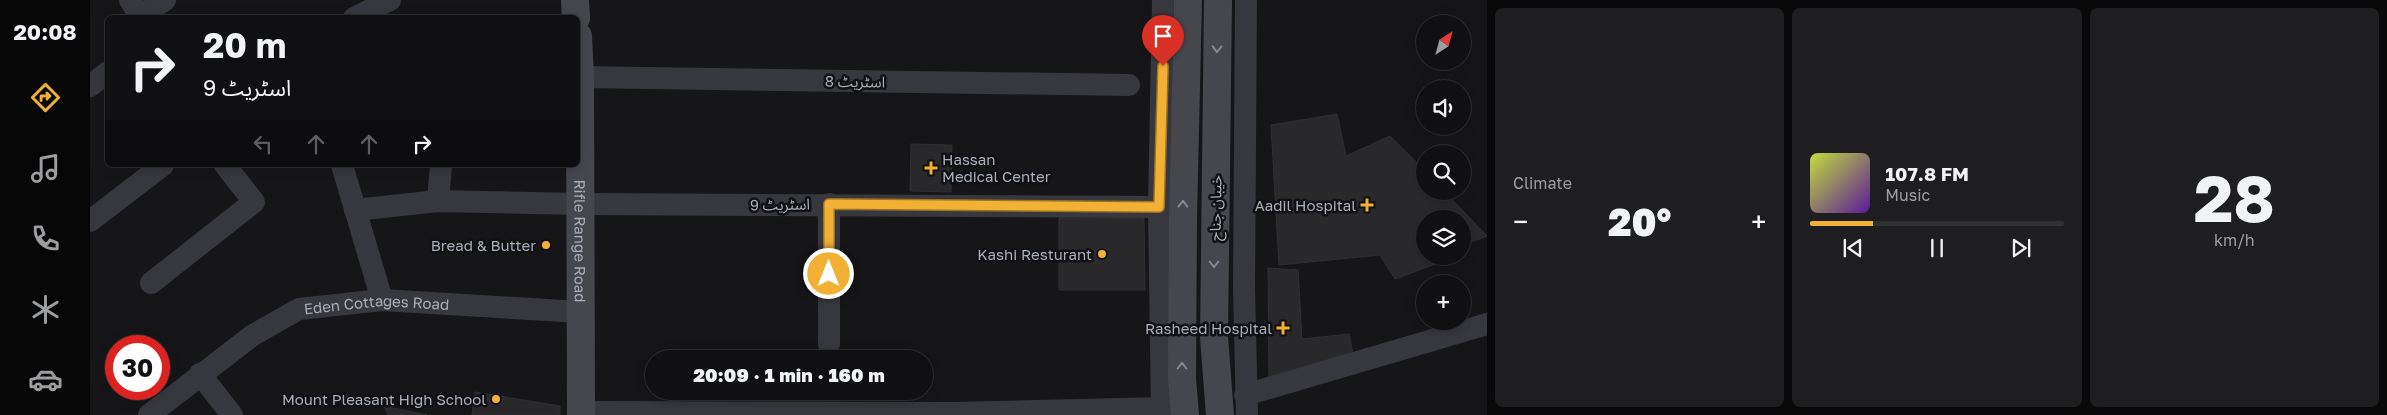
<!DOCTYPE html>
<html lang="en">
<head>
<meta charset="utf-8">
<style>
  :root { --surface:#101012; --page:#1e1e20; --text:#f1f3f6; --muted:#9c9d9f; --line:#303032; --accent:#f2b134 }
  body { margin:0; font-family:"Golos Text","Noto Sans Arabic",sans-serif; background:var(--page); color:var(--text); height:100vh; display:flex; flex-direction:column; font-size:19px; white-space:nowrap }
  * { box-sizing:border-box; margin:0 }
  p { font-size:16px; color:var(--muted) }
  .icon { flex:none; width:28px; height:28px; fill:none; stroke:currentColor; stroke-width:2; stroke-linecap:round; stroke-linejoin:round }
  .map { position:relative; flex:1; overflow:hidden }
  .drawer { display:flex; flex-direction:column; gap:8px; padding:8px; background:#09090a; width:900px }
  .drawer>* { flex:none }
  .top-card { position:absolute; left:15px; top:15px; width:475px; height:152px; border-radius:8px; box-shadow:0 2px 12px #0003,0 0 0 1px var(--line); background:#101012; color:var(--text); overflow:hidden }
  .needle { width:32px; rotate:36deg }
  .fabs { position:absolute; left:1326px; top:15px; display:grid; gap:10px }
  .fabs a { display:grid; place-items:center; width:55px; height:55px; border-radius:50%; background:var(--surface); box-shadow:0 2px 12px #0003,0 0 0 1px var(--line); font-size:25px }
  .speed { position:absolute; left:15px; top:335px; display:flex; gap:10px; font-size:25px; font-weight:700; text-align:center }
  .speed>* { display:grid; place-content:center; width:65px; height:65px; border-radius:50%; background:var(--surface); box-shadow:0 2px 12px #0003,0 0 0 1px var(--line); line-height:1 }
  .speed .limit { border:8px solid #d22; background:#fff; color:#111 }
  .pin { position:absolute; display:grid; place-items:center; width:42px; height:42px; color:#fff; margin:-51px -21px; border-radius:50% 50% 50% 0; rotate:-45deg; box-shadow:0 0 5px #0007 }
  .pin .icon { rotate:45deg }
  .me { position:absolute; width:55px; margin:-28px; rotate:0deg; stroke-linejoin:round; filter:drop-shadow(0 0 4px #0008) }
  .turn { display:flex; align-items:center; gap:18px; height:105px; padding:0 15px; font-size:22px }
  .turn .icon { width:65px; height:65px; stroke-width:2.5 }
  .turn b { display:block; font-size:35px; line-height:42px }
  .lanes { display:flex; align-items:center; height:48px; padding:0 15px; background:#0003; justify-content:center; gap:25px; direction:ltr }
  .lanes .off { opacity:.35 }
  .big { font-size:38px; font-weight:800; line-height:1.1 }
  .drawer .tile { flex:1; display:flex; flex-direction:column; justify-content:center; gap:8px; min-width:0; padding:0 18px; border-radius:8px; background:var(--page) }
  .drawer .dial { align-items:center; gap:0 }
  .dial b { font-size:65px; line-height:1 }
  .song { display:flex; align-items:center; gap:15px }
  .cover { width:60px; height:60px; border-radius:8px; background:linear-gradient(135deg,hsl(70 70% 55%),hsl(270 70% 35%)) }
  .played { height:5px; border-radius:2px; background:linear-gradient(90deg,var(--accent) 25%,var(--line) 25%) }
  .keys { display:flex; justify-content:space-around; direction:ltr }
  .heat { display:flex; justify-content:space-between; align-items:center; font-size:28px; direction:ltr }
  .drawer .tiles { flex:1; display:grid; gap:8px; grid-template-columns:repeat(3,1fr) }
  .trip { position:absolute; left:555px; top:350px; width:288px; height:50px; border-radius:25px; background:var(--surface); box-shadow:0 2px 12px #0003,0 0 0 1px var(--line); font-weight:800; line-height:50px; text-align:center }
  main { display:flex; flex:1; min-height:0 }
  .dock { display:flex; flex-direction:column; width:90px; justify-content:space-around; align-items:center; background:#060607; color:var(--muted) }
  .dock .icon { width:35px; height:35px }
  .dock .active { color:var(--accent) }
  .dock b { font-size:22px; color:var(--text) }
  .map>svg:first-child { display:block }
</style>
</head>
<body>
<main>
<nav class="dock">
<b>20:08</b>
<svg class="icon active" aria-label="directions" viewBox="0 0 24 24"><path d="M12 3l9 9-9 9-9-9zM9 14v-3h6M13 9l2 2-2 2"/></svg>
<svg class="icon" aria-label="music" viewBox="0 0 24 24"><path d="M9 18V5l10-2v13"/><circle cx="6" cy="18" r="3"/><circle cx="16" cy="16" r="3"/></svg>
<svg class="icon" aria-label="phone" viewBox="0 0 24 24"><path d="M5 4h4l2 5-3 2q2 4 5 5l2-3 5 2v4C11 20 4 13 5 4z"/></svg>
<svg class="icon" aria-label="climate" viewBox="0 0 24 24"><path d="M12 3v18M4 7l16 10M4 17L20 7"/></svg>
<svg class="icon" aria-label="car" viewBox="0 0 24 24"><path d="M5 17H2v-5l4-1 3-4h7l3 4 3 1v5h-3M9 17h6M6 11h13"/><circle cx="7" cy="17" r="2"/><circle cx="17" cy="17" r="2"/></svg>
</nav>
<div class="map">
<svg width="1397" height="415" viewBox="0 0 1397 415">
  <rect width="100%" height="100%" fill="#161618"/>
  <g fill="#29292c" stroke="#303034">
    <polygon points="1247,114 1256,156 1300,136 1335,171 1335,191 1354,191 1397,236 1373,245 1376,253 1372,254 1372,219 1335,219 1335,256 1367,256 1305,279 1290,255 1189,265 1181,125"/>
    <polygon points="821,144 862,145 861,192 820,191"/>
    <polygon points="969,218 1054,218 1055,290 969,290"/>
    <polygon points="1178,268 1208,270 1212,339 1259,334 1264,359 1179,379"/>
    <polygon points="385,392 470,406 470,415 382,415"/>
    <polygon points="294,406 337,415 298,415"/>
  </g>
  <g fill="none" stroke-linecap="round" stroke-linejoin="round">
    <g stroke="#37383d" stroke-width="22">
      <polyline points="40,0 51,18"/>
      <polyline points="1156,0 1154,288 1157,415"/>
      <polyline points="50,16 75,0"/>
      <polyline points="264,18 300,0"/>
      <polyline points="490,77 1039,85"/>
      <polyline points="0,86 18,72"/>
      <polyline points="252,165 292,300"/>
      <polyline points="348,201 351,165"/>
      <polyline points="739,204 739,344"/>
      <polyline points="265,210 348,201 490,204 1069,207"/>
      <polyline points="0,221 73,165"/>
      <polyline points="61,283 164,202 135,165"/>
      <polyline points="110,374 142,415"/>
      <polyline points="1155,395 1397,324"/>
      <polyline points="491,412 865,413 1072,408"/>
      <path id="s1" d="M59,415L163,335L209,309L292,300L490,312"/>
      <polyline points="1072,415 1069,207 1073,0"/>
    </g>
    <g stroke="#45474d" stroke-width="28">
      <polyline points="485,0 486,18"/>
      <polyline points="1128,0 1124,337 1130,415"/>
      <path id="s2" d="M488,36L490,77L491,415"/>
      <polyline points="1095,415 1092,379 1093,217 1098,0"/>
    </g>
  </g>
  <defs><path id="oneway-chevron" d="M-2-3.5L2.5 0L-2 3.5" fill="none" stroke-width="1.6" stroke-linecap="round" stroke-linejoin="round" transform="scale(1.25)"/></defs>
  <g stroke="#858993">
    <use href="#oneway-chevron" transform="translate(1127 49) rotate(91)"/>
    <use href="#oneway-chevron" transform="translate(1093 204) rotate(-89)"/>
    <use href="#oneway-chevron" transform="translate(1124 264) rotate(90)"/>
    <use href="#oneway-chevron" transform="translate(1092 366) rotate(-90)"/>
  </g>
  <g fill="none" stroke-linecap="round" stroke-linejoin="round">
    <g stroke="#9d7322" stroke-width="12">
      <polyline id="route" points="739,274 739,204 1069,207 1073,66"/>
    </g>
    <use href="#route" stroke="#f2b134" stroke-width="9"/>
  </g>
  <g fill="#f2b134" stroke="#111113" stroke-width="2">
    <path d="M838.5 160.5h5v5h5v5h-5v5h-5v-5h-5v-5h5z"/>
    <path d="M1274.5 197.5h5v5h5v5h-5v5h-5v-5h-5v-5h5z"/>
    <circle cx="456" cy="245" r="5"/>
    <circle cx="1012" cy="254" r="5"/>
    <path d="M1190.5 320.5h5v5h5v5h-5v5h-5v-5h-5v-5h5z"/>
    <circle cx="406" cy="399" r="5"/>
  </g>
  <g text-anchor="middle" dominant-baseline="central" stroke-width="5" stroke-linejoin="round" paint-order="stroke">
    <g font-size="15" fill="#a8adb8" stroke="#111113">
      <text transform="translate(765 81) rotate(1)">اسٹریٹ 8</text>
      <text transform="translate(690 204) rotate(-1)">اسٹریٹ 9</text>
      <text transform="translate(1125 208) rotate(-89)">خیبان جناح</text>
      <text stroke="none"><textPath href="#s2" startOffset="205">Rifle Range Road</textPath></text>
      <text stroke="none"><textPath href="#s1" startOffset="262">Eden Cottages Road</textPath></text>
    </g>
    <g font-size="15" fill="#a8adb8" stroke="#111113" text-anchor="end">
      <text x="852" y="159" text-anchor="start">Hassan<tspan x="852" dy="17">Medical Center</tspan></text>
      <text x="1266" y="205">Aadil Hospital</text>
      <text x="446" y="245">Bread &amp; Butter</text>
      <text x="1002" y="254">Kashi Resturant</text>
      <text x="1182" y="328">Rasheed Hospital</text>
      <text x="396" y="399">Mount Pleasant High School</text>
    </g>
  </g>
</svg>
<div class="fabs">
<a><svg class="needle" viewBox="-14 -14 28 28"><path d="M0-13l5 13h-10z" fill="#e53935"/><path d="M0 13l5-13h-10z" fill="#9c9d9f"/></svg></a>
<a><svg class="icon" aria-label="sound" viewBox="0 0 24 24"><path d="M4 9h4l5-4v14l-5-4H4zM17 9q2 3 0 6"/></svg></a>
<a><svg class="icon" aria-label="search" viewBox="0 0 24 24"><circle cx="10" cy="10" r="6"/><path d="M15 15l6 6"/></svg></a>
<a><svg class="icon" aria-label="layers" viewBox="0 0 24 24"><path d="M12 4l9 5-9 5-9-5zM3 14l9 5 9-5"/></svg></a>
<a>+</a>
</div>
<div class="speed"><div class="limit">30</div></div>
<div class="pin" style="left:1073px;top:66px;background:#d93025"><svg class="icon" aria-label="arrive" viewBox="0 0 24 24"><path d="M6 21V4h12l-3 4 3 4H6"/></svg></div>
<svg class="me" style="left:739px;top:274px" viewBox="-20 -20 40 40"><circle r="17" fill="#f2b134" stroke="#fff" stroke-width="3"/><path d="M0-11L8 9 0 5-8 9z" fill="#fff"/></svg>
<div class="trip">20:09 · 1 min · 160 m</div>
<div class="top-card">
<div class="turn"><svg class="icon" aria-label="right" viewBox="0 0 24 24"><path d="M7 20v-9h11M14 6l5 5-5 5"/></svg><div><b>20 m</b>اسٹریٹ 9</div></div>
<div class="lanes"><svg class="icon off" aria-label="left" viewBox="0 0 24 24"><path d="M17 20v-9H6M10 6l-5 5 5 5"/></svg><svg class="icon off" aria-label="ahead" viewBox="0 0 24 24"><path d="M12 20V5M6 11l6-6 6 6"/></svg><svg class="icon off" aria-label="ahead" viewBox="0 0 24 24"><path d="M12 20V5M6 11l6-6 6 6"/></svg><svg class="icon" aria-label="right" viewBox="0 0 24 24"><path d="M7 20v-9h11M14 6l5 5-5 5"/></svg></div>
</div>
</div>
<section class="drawer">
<div class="tiles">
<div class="tile"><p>Climate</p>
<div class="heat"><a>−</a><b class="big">20°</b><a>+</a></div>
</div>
<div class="tile">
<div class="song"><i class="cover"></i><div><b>107.8 FM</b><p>Music</p></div></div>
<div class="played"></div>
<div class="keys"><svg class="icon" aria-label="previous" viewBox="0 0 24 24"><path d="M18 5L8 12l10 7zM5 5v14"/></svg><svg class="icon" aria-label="pause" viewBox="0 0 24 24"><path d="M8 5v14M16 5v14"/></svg><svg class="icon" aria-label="next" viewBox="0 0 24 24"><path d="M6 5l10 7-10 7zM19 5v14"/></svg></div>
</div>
<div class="tile dial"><b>28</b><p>km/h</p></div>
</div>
</section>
</main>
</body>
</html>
